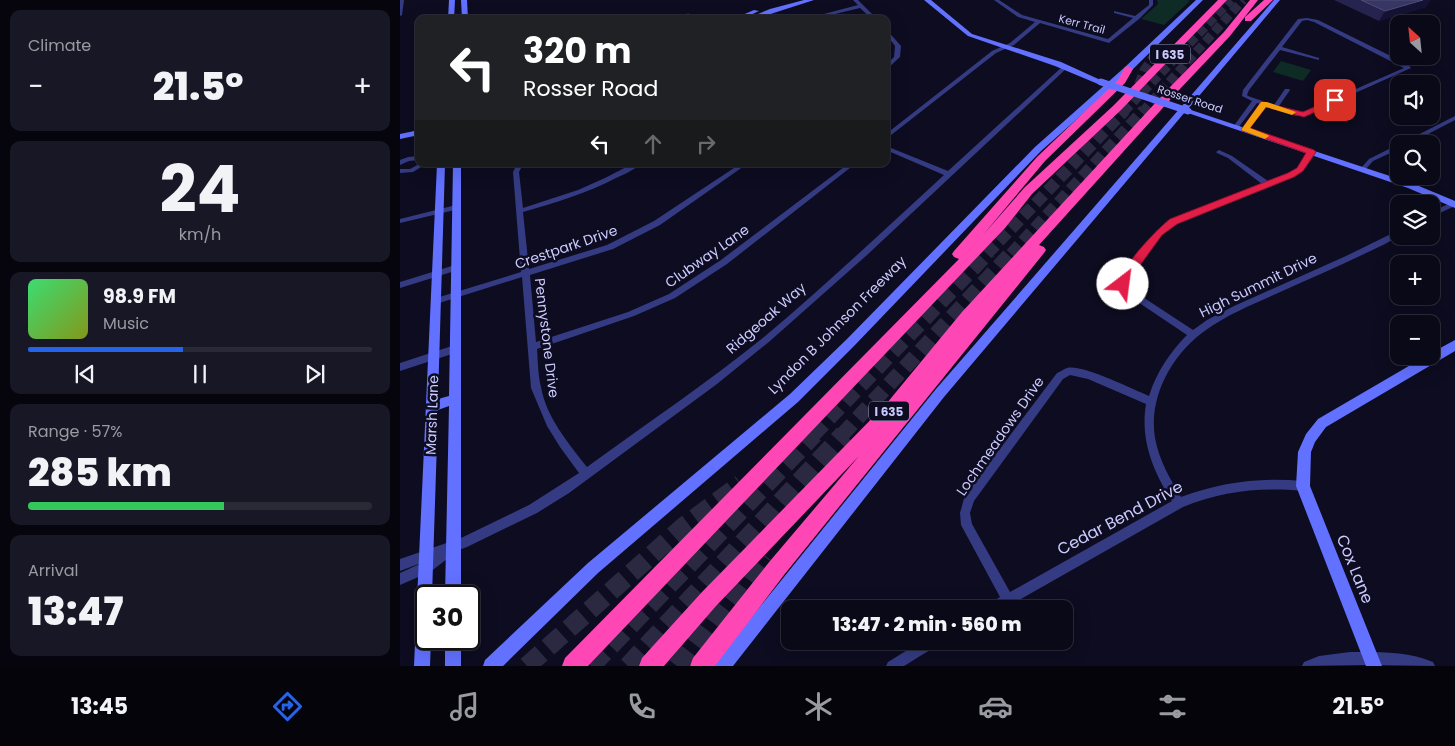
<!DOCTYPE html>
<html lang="en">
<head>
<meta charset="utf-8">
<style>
  :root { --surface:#0a0918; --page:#181725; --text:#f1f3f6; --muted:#999aa2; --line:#2a2a37; --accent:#2563eb }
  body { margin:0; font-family:Poppins,sans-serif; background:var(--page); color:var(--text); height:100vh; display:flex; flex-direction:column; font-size:19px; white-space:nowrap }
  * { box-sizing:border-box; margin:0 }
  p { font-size:16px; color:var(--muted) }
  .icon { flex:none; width:28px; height:28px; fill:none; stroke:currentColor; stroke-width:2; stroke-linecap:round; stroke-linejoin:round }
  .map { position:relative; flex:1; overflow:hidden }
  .panel { display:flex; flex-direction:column; gap:10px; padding:10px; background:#06050d; width:400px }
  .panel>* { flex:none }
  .hud { position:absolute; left:15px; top:15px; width:475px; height:152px; border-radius:10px; box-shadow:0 5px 20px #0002,0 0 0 1px var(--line); background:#202124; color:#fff; overflow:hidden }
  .needle { width:32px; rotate:333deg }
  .buttons { position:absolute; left:990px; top:15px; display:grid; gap:10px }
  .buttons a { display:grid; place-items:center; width:50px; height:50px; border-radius:10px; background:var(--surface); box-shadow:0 5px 20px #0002,0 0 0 1px var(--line); font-size:25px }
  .speed { position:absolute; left:15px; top:585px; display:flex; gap:10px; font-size:25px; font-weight:700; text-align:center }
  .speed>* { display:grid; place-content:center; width:65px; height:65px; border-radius:50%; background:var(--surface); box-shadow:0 5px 20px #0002,0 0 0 1px var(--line); line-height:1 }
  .speed .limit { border:2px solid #111; border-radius:8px; background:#fff; color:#111 }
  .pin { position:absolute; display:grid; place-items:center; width:42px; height:42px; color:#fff; margin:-21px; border-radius:10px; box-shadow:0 2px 8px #0006 }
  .me { position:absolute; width:55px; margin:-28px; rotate:30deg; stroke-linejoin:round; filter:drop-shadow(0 0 4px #0008) }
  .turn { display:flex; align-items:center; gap:18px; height:105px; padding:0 25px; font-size:22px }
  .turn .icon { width:65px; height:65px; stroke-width:2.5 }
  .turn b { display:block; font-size:35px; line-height:42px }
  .lanes { display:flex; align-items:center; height:48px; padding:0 25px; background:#0003; justify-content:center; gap:25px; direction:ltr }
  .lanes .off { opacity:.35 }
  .big { font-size:38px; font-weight:800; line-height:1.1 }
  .panel .widget { flex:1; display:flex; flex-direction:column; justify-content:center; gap:8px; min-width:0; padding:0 18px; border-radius:10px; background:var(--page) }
  .panel .dial { align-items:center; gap:0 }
  .dial b { font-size:65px; line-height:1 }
  .song { display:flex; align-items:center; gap:15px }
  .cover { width:60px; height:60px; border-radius:8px; background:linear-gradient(135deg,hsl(140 70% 55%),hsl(70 70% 35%)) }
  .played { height:5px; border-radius:2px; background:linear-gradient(90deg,var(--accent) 45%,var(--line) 45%) }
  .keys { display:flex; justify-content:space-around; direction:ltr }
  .heat { display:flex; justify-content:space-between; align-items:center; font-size:28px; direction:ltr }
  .charge { height:8px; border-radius:4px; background:linear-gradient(90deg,#34c759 57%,var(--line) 0) }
  .trip { position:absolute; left:381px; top:600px; width:292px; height:50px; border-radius:10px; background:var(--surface); box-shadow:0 5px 20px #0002,0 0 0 1px var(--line); font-weight:800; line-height:50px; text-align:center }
  .dock { display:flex; height:80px; justify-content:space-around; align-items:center; background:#04040a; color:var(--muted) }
  .dock .icon { width:35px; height:35px }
  .dock .active { color:var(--accent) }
  .dock b { font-size:22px; color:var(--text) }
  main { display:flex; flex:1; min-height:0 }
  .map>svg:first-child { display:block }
</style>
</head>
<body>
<main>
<section class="panel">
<div class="widget"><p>Climate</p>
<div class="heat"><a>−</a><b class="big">21.5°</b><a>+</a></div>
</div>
<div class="widget dial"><b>24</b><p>km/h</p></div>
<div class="widget">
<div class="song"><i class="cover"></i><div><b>98.9 FM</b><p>Music</p></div></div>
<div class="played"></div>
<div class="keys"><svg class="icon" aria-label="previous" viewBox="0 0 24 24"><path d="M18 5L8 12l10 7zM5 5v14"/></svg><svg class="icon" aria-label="pause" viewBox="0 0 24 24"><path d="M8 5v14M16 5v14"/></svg><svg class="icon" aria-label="next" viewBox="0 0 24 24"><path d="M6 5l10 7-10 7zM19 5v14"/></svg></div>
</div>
<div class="widget"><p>Range · 57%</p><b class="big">285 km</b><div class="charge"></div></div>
<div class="widget"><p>Arrival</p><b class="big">13:47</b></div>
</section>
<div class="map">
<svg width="1055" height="666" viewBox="0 0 1055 666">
  <rect width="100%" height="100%" fill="#0d0c20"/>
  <g fill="#0e2b26">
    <polygon points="757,0 787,0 790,1 764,25 741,19 758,4"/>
    <polygon points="881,61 911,70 903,81 873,72"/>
  </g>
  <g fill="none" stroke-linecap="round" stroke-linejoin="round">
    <g stroke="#2a2941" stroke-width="9" stroke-dasharray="9 4.5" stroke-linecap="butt">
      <polyline points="734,97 744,70 754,56"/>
      <polyline points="724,112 831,0"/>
      <polyline points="742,112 843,0"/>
    </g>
    <g stroke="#2a2941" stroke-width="12" stroke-dasharray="12 5.5" stroke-linecap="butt">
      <polyline points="587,254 725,110"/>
      <polyline points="611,254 744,110"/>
    </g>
    <g stroke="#2a2941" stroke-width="15" stroke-dasharray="15 8" stroke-linecap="butt">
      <polyline points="413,435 589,252"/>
      <polyline points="442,435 612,252"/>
    </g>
    <g stroke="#2a2941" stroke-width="19" stroke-dasharray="19 9" stroke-linecap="butt">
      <polyline points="127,666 283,527 341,484"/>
      <polyline points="191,666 414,434"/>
      <polyline points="228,666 444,434"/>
      <polyline points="277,666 363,554"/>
    </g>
    <g fill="#343b82" fill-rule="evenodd">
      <polygon points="0,0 4,0 2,15 0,16"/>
      <polygon points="453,0 458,0 477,19 472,19 460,8 414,19 405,19 458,5"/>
      <polygon points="594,0 599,0 622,15 708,39 733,18 714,13 714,11 735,16 749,5 749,0 753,0 753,5 739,19 709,43 640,23 614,45 596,53 486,139 486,134 592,51 610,43 635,22 618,17"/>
      <path d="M907,18L918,20L1007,64L1011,68L906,115L896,116L866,106L847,130H843L842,129L861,104L857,103L838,128H834L833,127L852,101L842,96L843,90L898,19ZM907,20L914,22L1004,68L903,112H897L879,106L890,90L889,89H885L874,105L848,96L847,95L849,90L880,50L919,60V58L882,47L902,21Z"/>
      <polygon points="486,29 501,46 500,57 486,70 486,65 494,57 495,46 486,34"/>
      <path d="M663,66L668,67L467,255L370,341L317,384L169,493L137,513L67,547L53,552L51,556L30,572L0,585V573L24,562L0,571V559L61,538L129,505L179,473L160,447L147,426L131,388L122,277L36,304L32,301L33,299L121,272L113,172L117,164H123L119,172L123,208L178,190L205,178L232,164H240C234,170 225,174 216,178C187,193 155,203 123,212L129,269L207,245L254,221L340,164H347L260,225L213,249L130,275L136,342L228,312L269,294L321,260L448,164H455L327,264L275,298L234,316L137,349C138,362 138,375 141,387C146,417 169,444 187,467C246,424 307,383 364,337C426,285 485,229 544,175L486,150V146L548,171Z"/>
      <polygon points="1055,116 1055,120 1009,144 1000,144"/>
      <polygon points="999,144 999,149 973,161 965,170 963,171 960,169 969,159"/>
      <path d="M819,150L832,156L868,181L895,171L909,151L911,150L914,152L899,173L870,187L777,224L762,235L729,279L727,285L729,288L793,330L807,320L834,306L946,256L999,230V236L985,244C950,261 914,277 878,293C854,304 828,314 806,330C773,353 748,396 755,438C759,460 770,479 781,497C821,482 861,477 903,481L907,482L908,486L907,490L903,491C861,487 822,491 783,507L603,609H585L587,605L600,597L561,525L560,513L565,495L657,373C660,372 664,369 667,368C682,364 732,389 749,396C756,373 770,352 787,335L723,292L719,285L722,276L756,231L771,220L862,184L828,158L817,153L816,152ZM670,375L688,379L746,404C740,440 753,471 772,501L610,592L572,524L570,513L574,501L663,379Z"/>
      <polygon points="19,156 19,160 9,161 0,165 0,160 8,157"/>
      <polygon points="19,164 26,164 13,172 0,173 0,169 10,169"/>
      <polygon points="1055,201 1055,206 1031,217 1031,212"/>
      <polygon points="56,205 60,207 59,209 0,223 0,219"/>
      <polygon points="55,265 58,266 59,268 58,270 0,288 0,282"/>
      <polygon points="55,345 58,346 59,349 58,352 0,371 0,363"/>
      <polygon points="522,641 540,641 538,645 504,666 486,666 488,662"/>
      <path d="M950,652C977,652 1008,651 1033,662L1035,666L968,665L902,666L904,662L919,656Z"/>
    </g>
    <g fill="#6271ff" fill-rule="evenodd">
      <polygon points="49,0 55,0 54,19 48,19"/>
      <polygon points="61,0 67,0 68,19 62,19"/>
      <polygon points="404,0 414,0 355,19 346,19 370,9"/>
      <polygon points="524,0 531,0 572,34 661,62 705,82 698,84 655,66 568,36"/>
      <polygon points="796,0 803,0 731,71 641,151 455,345 398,402 198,573 103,666 83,666 85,660 188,563 390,394 447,339 635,147 725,67"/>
      <polygon points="874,0 880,0 788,109 1014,184 1055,201 1055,208 1008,188 785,112 544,397 333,666 315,666 317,660 536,389"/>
      <polygon points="354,10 359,11 342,19 333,19"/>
      <polygon points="19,130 19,135 0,139 0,134"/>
      <polygon points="37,164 45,164 38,399 49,396 53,164 61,164 61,596 45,596 49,406 38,410 32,596 26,596 26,639 31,639 30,666 14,666"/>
      <polygon points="1055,340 1055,351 926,427 915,442 911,452 910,486 982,666 966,666 896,486 898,452 906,434 918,419 1026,356 1031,356 1031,353"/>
      <rect x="45" y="639" width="16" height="27"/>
    </g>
    <g fill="#ff46b5" fill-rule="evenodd">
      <polygon points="818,0 827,0 721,110 632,194 605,228 188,666 162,666 165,658 559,259 554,257 552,254 554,251 637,157 718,80 725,67 728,66 733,69 725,83 645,161 583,235 624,188 713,106"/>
      <polygon points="850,0 858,0 830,36 779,90 639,245 644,247 646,250 644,253 384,575 315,666 290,666 293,658 370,561 459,456 316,606 264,666 239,666 242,658 302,592 487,403 562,312 771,86 824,32"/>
      <polygon points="864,0 873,0 851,21 845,21 845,17"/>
    </g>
    <polyline stroke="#6271ff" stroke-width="7" points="701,82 788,111"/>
  </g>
  <polygon fill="#26244f" points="934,0 1030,0 1026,7 979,21"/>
  <polygon fill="#151334" points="1023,0 1030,0 1026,7 979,21 985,11"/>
  <g fill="#383662" stroke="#4f4d7b">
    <polygon points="961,0 1023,0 985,11"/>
    <polygon points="288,14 300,18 278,19"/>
  </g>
  <path fill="#e11d48" stroke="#92132f" d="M935,98L937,99V102L904,117L866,107L850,128L914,150L916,152L903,171L894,177L777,224L762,235L730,279L727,287H720L718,284C722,266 755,231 770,219L888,173L897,168L906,153L841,130L861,102L903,112Z"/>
  <polygon fill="#f59e0b" points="861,102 867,102 896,112 892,115 866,107 850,128 868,135 869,136 865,139 841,130"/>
  <g text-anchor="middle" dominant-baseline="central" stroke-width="5" stroke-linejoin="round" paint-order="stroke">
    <g font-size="11" fill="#cbcbff" stroke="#0d0c20">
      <text transform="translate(682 24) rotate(15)">Kerr Trail</text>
      <text transform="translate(790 99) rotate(18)">Rosser Road</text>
    </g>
    <g fill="#0d0c20" stroke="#9292bc" stroke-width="1">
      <rect x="750" y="44.5" width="40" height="19" rx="4"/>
      <rect x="469" y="401.5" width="40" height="19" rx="4"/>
    </g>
    <g font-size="12" font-weight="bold" fill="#cbcbff">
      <text x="770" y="54">I 635</text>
      <text x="489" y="411">I 635</text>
    </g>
    <g font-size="14" fill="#cbcbff" stroke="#0d0c20">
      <text transform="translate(166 247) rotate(-19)">Crestpark Drive</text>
      <text transform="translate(307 256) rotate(-35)">Clubway Lane</text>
      <text transform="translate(858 285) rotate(-26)">High Summit Drive</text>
      <text transform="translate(366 318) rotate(-41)">Ridgeoak Way</text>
      <text transform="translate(437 325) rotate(-45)">Lyndon B Johnson Freeway</text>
      <text transform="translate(147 338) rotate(83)">Pennystone Drive</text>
      <text transform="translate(32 415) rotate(-88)">Marsh Lane</text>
      <text transform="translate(600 436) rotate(-55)">Lochmeadows Drive</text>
    </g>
    <g font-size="16" fill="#cbcbff" stroke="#0d0c20">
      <text transform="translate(720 518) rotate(-28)">Cedar Bend Drive</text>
      <text transform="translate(955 569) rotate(68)">Cox Lane</text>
    </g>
  </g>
</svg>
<div class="buttons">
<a><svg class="needle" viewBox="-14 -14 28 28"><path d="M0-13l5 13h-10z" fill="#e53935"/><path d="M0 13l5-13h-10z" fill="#999aa2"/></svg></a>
<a><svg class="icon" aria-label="sound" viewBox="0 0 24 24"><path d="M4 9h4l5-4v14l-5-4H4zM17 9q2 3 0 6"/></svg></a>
<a><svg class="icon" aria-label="search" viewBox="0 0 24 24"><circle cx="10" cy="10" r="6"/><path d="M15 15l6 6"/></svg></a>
<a><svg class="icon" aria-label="layers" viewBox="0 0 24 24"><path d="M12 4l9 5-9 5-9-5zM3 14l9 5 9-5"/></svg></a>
<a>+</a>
<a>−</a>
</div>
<div class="speed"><div class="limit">30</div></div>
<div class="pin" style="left:935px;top:100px;background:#d93025"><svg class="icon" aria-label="arrive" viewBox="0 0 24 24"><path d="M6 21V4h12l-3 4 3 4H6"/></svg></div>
<svg class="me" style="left:723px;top:284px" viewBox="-20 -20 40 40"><circle r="19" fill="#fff"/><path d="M0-13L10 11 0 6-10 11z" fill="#e11d48"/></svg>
<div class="trip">13:47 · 2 min · 560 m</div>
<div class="hud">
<div class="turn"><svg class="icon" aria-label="left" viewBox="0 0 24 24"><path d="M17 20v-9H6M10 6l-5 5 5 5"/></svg><div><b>320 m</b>Rosser Road</div></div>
<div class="lanes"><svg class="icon" aria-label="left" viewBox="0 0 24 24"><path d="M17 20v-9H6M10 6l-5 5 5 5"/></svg><svg class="icon off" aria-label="ahead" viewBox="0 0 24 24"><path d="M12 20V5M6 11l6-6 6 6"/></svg><svg class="icon off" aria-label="right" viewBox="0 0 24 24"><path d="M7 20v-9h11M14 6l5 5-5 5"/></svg></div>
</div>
</div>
</main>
<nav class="dock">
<b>13:45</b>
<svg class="icon active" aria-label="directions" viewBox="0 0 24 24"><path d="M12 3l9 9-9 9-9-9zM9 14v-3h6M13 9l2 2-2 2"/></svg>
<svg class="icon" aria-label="music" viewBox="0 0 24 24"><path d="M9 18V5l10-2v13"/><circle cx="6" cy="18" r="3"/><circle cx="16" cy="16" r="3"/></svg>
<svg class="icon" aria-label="phone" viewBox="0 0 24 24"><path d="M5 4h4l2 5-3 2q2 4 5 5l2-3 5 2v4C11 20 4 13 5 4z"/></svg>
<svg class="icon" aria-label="climate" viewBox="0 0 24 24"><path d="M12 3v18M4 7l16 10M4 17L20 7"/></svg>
<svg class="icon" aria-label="car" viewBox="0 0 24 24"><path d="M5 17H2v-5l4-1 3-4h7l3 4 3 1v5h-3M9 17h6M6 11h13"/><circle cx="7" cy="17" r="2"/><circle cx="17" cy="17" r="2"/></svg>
<svg class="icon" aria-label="filters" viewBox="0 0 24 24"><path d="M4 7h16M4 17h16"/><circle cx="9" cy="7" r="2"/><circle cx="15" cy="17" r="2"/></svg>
<b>21.5°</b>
</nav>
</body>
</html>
